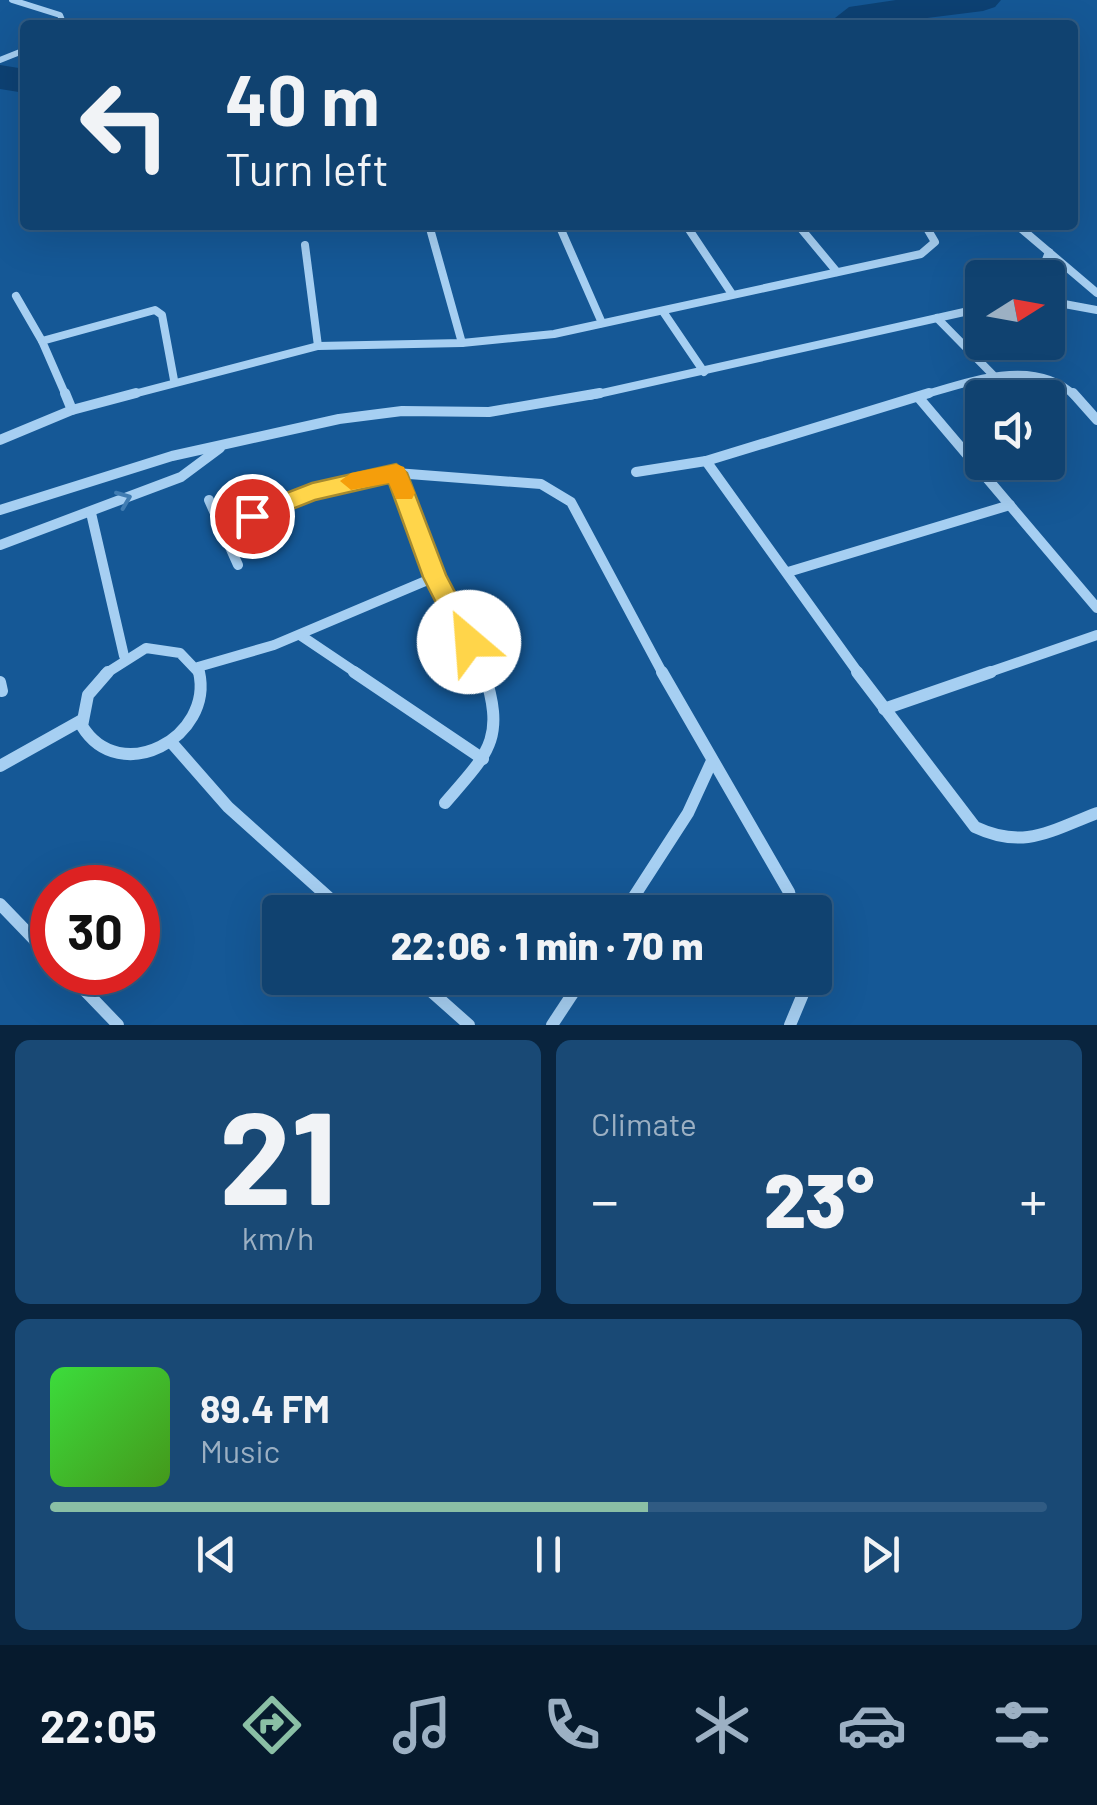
<!DOCTYPE html>
<html lang="en">
<head>
<meta charset="utf-8">
<style>
  :root { --surface:#104270; --page:#194975; --text:#f1f3f6; --muted:#9cb0c3; --line:#305b83; --accent:#8abfa5 }
  body { margin:0; font-family:Barlow,sans-serif; background:var(--page); color:var(--text); height:100vh; display:flex; flex-direction:column; font-size:38px; white-space:nowrap }
  * { box-sizing:border-box; margin:0 }
  p { font-size:32px; color:var(--muted) }
  .icon { flex:none; width:55px; height:55px; fill:none; stroke:currentColor; stroke-width:2; stroke-linecap:round; stroke-linejoin:round }
  .map { position:relative; height:1025px; overflow:hidden }
  .side { display:flex; flex-direction:column; gap:15px; padding:15px; background:#09243e; flex:1 }
  .side>* { flex:none }
  .top-card { position:absolute; left:20px; top:20px; width:1058px; height:210px; border-radius:10px; box-shadow:0 10px 40px #0002,0 0 0 2px var(--line); background:#104270; color:var(--text); overflow:hidden }
  .needle { width:65px; rotate:79deg }
  .controls { position:absolute; left:965px; top:260px; display:grid; gap:20px }
  .controls a { display:grid; place-items:center; width:100px; height:100px; border-radius:10px; background:var(--surface); box-shadow:0 10px 40px #0002,0 0 0 2px var(--line); font-size:50px }
  .speed { position:absolute; left:30px; top:865px; display:flex; gap:20px; font-size:50px; font-weight:700; text-align:center }
  .speed>* { display:grid; place-content:center; width:130px; height:130px; border-radius:50%; background:var(--surface); box-shadow:0 10px 40px #0002,0 0 0 2px var(--line); line-height:1 }
  .speed .limit { border:15px solid #d22; background:#fff; color:#111 }
  .pin { position:absolute; display:grid; place-items:center; width:85px; height:85px; color:#fff; margin:-42px; border:5px solid #fff; border-radius:50%; box-shadow:0 2px 10px #0007 }
  .me { position:absolute; width:110px; margin:-55px; rotate:333deg; stroke-linejoin:round; filter:drop-shadow(0 0 8px #0008) }
  .turn { display:flex; align-items:center; gap:35px; height:210px; padding:0 40px; font-size:45px }
  .turn .icon { width:130px; height:130px; stroke-width:2.5 }
  .turn b { display:block; font-size:70px; line-height:85px }
  .big { font-size:75px; font-weight:800; line-height:1.1 }
  .side .widget { flex:1; display:flex; flex-direction:column; justify-content:center; gap:15px; min-width:0; padding:0 35px; border-radius:15px; background:var(--page) }
  .side .dial { align-items:center; gap:0 }
  .dial b { font-size:130px; line-height:1 }
  .song { display:flex; align-items:center; gap:30px }
  .cover { width:120px; height:120px; border-radius:15px; background:linear-gradient(135deg,hsl(120 70% 55%),hsl(100 70% 35%)) }
  .played { height:10px; border-radius:5px; background:linear-gradient(90deg,var(--accent) 60%,var(--line) 60%) }
  .keys { display:flex; justify-content:space-around; direction:ltr }
  .heat { display:flex; justify-content:space-between; align-items:center; font-size:55px; direction:ltr }
  .side .tiles { flex:1; display:grid; gap:15px; grid-template-columns:1fr 1fr }
  .widget:last-child { grid-column:span 2 }
  .trip { position:absolute; left:262px; top:895px; width:570px; height:100px; border-radius:10px; background:var(--surface); box-shadow:0 10px 40px #0002,0 0 0 2px var(--line); font-weight:800; line-height:100px; text-align:center }
  .menu { display:flex; height:160px; justify-content:space-around; align-items:center; background:#061a2d; color:var(--muted) }
  .menu .icon { width:70px; height:70px }
  .menu .current { color:var(--accent) }
  .menu b { font-size:45px; color:var(--text) }
  .map>svg:first-child { display:block }
</style>
</head>
<body>
<div class="map">
<svg width="1097" height="1025" viewBox="0 0 1097 1025">
  <rect width="100%" height="100%" fill="#155896"/>
  <g fill="none" stroke-linecap="round" stroke-linejoin="round">
    <g fill="#0d4173" fill-rule="evenodd">
      <polygon points="896,0 1001,0 995,7 983,11 871,25 826,25 849,7"/>
      <polygon points="0,65 25,69 25,93 0,89"/>
    </g>
    <g stroke="#a6cff2" stroke-width="6">
      <polyline points="12,0 60,15 64,25"/>
      <polyline points="0,60 25,50"/>
    </g>
    <g stroke="#a6cff2" stroke-width="8">
      <polyline points="429,225 462,343"/>
      <polyline points="559,225 602,323"/>
      <polyline points="686,225 732,294"/>
      <polyline points="798,225 837,272"/>
      <polyline points="1017,225 1097,293"/>
      <polyline points="305,245 318,346"/>
      <polyline points="1039,278 1049,252"/>
      <polyline points="16,296 42,341"/>
      <polyline points="1048,301 1097,310"/>
      <polyline points="664,313 704,372"/>
      <polyline points="937,318 997,379"/>
      <polyline points="66,396 42,341 155,310 162,315 174,380"/>
      <polyline points="126,396 318,346 462,343 554,334 921,254 935,242 925,225"/>
      <polyline points="589,396 982,308"/>
      <path d="M920,396C969,382 1035,356 1075,396"/>
    </g>
    <g stroke="#a6cff2" stroke-width="10">
      <polyline points="65,393 72,410"/>
      <polyline points="1073,393 1097,420"/>
      <polyline points="919,398 1097,608"/>
      <polyline points="0,440 72,410 136,393"/>
      <polyline points="636,472 706,461"/>
      <polyline points="396,473 435,577 486,674"/>
      <polyline points="209,500 238,565"/>
      <polyline points="0,510 172,456 339,419 402,411 489,412 600,393"/>
      <polyline points="91,513 124,656"/>
      <polyline points="221,528 312,492 396,473 541,484 571,502 663,674"/>
      <polyline points="0,545 181,477 220,448"/>
      <polyline points="788,572 1010,505"/>
      <polyline points="300,635 358,674"/>
      <polyline points="198,667 274,645 435,577"/>
      <polyline points="105,674 146,648 180,653 200,674"/>
      <polyline points="859,674 706,461 929,393"/>
      <polyline points="984,674 1097,635"/>
    </g>
    <g stroke="#a6cff2" stroke-width="12">
      <path d="M108,672L88,695L82,726C120,788 214,737 199,672"/>
      <polyline points="354,672 483,759"/>
      <polyline points="662,672 789,892 794,912"/>
      <path d="M857,672L975,827C1024,850 1050,831 1097,813"/>
      <polyline points="0,682 2,691"/>
      <polyline points="884,709 991,672"/>
      <polyline points="171,742 228,807 345,912"/>
      <polyline points="0,766 82,720"/>
      <path d="M445,803C488,753 506,740 484,672"/>
      <polyline points="0,904 52,958"/>
      <polyline points="624,912 688,813 711,763"/>
      <polyline points="67,972 118,1025"/>
      <polyline points="416,978 469,1025"/>
      <polyline points="552,1025 583,978"/>
      <polyline points="790,1025 803,994 803,978"/>
    </g>
  </g>
  <defs><path id="oneway-chevron" d="M-2-3.5L2.5 0L-2 3.5" fill="none" stroke-width="1.6" stroke-linecap="round" stroke-linejoin="round" transform="scale(2.5)"/></defs>
  <use stroke="#407cb2" href="#oneway-chevron" transform="translate(124 499) rotate(-22)"/>
  <polygon fill="#ffd54a" stroke="#a68a30" stroke-width="2.5" points="396,464 407,473 446,575 481,642 478,650 460,650 423,577 389,483 315,500 252,525 240,516 243,510 312,483"/>
  <polygon fill="#f59e0b" points="396,464 404,467 415,493 412,499 396,499 389,483 351,490 340,481 351,473"/>
</svg>
<div class="controls">
<a><svg class="needle" viewBox="-14 -14 28 28"><path d="M0-13l5 13h-10z" fill="#e53935"/><path d="M0 13l5-13h-10z" fill="#9cb0c3"/></svg></a>
<a><svg class="icon" aria-label="sound" viewBox="0 0 24 24"><path d="M4 9h4l5-4v14l-5-4H4zM17 9q2 3 0 6"/></svg></a>
</div>
<div class="speed"><div class="limit">30</div></div>
<div class="pin" style="left:252px;top:516px;background:#d93025"><svg class="icon" aria-label="arrive" viewBox="0 0 24 24"><path d="M6 21V4h12l-3 4 3 4H6"/></svg></div>
<svg class="me" style="left:469px;top:642px" viewBox="-20 -20 40 40"><circle r="19" fill="#fff"/><path d="M0-13L10 11 0 6-10 11z" fill="#ffd54a"/></svg>
<div class="trip">22:06 · 1 min · 70 m</div>
<div class="top-card">
<div class="turn"><svg class="icon" aria-label="left" viewBox="0 0 24 24"><path d="M17 20v-9H6M10 6l-5 5 5 5"/></svg><div><b>40 m</b>Turn left</div></div>
</div>
</div>
<section class="side">
<div class="tiles">
<div class="widget dial"><b>21</b><p>km/h</p></div>
<div class="widget"><p>Climate</p>
<div class="heat"><a>−</a><b class="big">23°</b><a>+</a></div>
</div>
<div class="widget">
<div class="song"><i class="cover"></i><div><b>89.4 FM</b><p>Music</p></div></div>
<div class="played"></div>
<div class="keys"><svg class="icon" aria-label="previous" viewBox="0 0 24 24"><path d="M18 5L8 12l10 7zM5 5v14"/></svg><svg class="icon" aria-label="pause" viewBox="0 0 24 24"><path d="M8 5v14M16 5v14"/></svg><svg class="icon" aria-label="next" viewBox="0 0 24 24"><path d="M6 5l10 7-10 7zM19 5v14"/></svg></div>
</div>
</div>
</section>
<nav class="menu">
<b>22:05</b>
<svg class="icon current" aria-label="directions" viewBox="0 0 24 24"><path d="M12 3l9 9-9 9-9-9zM9 14v-3h6M13 9l2 2-2 2"/></svg>
<svg class="icon" aria-label="music" viewBox="0 0 24 24"><path d="M9 18V5l10-2v13"/><circle cx="6" cy="18" r="3"/><circle cx="16" cy="16" r="3"/></svg>
<svg class="icon" aria-label="phone" viewBox="0 0 24 24"><path d="M5 4h4l2 5-3 2q2 4 5 5l2-3 5 2v4C11 20 4 13 5 4z"/></svg>
<svg class="icon" aria-label="climate" viewBox="0 0 24 24"><path d="M12 3v18M4 7l16 10M4 17L20 7"/></svg>
<svg class="icon" aria-label="car" viewBox="0 0 24 24"><path d="M5 17H2v-5l4-1 3-4h7l3 4 3 1v5h-3M9 17h6M6 11h13"/><circle cx="7" cy="17" r="2"/><circle cx="17" cy="17" r="2"/></svg>
<svg class="icon" aria-label="filters" viewBox="0 0 24 24"><path d="M4 7h16M4 17h16"/><circle cx="9" cy="7" r="2"/><circle cx="15" cy="17" r="2"/></svg>
</nav>
</body>
</html>
